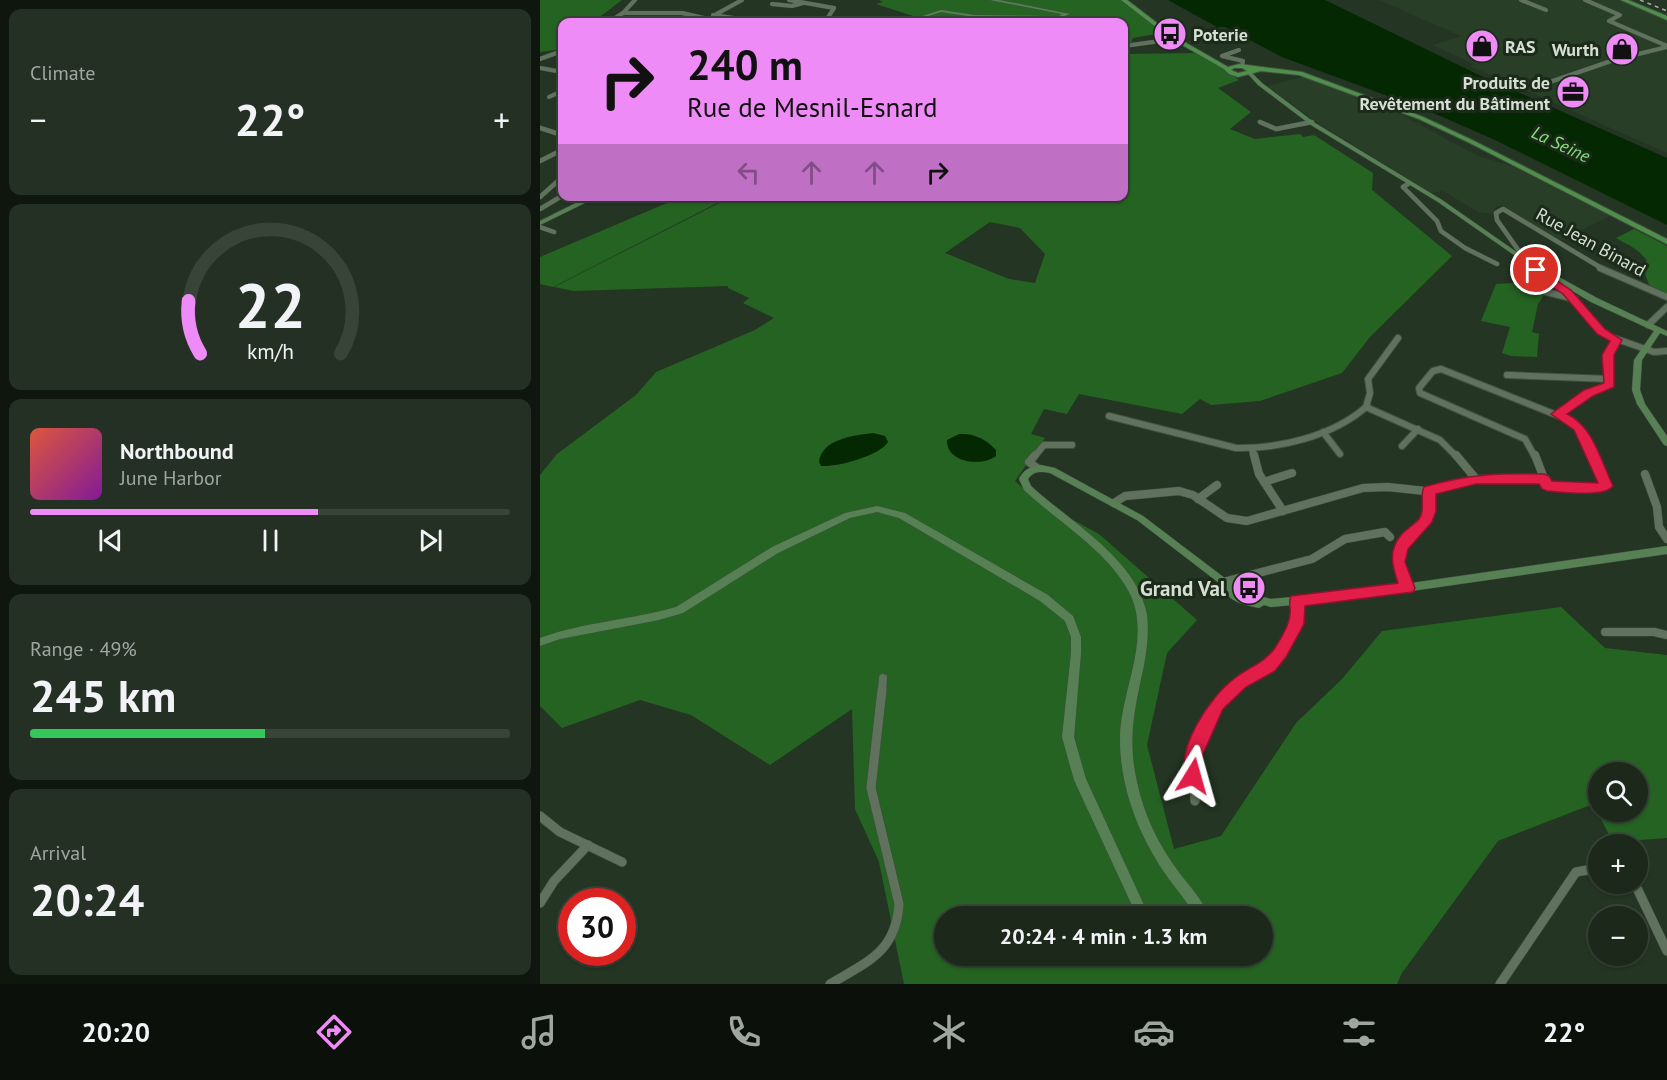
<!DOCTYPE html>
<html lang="en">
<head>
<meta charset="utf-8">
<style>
  :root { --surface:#1b281a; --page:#243023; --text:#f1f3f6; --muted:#a0a6a2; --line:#394439; --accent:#ef8bf6 }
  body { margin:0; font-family:"PT Sans",sans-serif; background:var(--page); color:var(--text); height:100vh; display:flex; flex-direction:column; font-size:22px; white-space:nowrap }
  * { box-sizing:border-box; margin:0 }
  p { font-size:20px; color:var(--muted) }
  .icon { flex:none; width:33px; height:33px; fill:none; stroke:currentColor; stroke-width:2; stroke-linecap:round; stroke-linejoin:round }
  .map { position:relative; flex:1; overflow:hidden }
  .side { display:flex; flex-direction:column; gap:9px; padding:9px; background:#0f160e; width:540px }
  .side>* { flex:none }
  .hud { position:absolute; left:18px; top:18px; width:570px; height:183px; border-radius:12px; box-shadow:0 2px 4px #0004,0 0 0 2px var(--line); background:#ef8bf6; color:#111; overflow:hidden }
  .buttons { position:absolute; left:1048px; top:762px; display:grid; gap:12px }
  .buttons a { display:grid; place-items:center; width:60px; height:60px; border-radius:50%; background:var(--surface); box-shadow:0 2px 4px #0004,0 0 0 2px var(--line); font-size:30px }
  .speed { position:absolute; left:18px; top:888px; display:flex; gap:12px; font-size:30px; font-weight:700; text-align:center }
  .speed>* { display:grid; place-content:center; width:78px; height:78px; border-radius:50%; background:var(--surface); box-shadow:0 2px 4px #0004,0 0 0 2px var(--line); line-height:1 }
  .speed .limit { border:9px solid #d22; background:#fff; color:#111 }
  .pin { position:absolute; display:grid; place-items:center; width:51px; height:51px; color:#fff; margin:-26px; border:3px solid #fff; border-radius:50%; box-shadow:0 2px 6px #0007 }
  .me { position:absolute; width:66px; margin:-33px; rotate:8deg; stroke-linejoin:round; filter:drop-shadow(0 0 4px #0008) }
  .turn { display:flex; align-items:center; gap:21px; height:126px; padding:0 30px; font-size:27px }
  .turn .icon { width:78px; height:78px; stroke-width:2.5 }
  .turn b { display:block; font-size:42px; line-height:51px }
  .lanes { display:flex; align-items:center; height:57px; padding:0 30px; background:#0003; justify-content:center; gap:30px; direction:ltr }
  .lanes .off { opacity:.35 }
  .big { font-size:45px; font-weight:700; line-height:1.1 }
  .side .card { flex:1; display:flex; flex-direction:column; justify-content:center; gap:9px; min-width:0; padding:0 21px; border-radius:12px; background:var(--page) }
  .side .dial { align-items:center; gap:0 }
  .dial svg { height:156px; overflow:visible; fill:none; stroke:var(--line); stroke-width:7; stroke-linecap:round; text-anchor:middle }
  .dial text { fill:var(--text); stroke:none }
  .song { display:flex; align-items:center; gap:18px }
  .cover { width:72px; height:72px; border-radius:9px; background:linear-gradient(135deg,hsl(10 70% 55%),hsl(290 70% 35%)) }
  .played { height:6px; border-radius:3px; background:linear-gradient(90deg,var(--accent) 60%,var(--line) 60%) }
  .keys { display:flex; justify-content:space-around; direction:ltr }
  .heat { display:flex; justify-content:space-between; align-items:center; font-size:33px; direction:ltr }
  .charge { height:9px; border-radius:4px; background:linear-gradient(90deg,#34c759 49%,var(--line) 0) }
  .trip { position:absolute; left:394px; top:906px; width:339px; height:60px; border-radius:30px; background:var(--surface); box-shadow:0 2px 4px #0004,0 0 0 2px var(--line); font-weight:700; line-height:60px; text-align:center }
  .dock { display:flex; height:96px; justify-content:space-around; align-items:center; background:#0b100a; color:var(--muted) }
  .dock .icon { width:42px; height:42px }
  .dock .active { color:var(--accent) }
  .dock b { font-size:27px; color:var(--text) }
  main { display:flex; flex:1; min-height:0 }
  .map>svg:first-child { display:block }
</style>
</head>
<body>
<main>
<section class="side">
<div class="card"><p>Climate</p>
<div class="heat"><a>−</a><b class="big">22°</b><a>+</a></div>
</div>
<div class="card dial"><svg viewBox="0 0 100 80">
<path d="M14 69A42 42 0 1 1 86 69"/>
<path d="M14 69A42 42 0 0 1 8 42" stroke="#ef8bf6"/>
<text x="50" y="56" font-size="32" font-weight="700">22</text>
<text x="50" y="72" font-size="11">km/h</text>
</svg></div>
<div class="card">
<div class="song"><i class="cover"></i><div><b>Northbound</b><p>June Harbor</p></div></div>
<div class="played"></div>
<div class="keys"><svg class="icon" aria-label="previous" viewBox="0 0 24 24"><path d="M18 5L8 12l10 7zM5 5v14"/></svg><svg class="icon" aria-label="pause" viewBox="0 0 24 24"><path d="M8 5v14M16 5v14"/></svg><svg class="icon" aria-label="next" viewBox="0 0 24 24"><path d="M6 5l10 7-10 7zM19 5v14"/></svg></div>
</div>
<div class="card"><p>Range · 49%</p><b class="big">245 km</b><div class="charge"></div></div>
<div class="card"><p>Arrival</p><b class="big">20:24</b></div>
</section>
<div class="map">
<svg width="1127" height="984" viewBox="0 0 1127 984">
  <rect width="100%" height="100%" fill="#243523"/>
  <g fill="#293e27">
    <polygon points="839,0 1079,0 1127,20 1127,153 930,66 934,64 893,45 921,36"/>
    <polygon points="763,77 836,101 936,155 975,167 1070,216 1017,242 962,205 955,207 954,214 938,212 903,191 891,193 775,121 727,86"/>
  </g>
  <g fill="#256322" fill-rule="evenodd">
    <polygon points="0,0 82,0 53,22 22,22 22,45 15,50 0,52"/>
    <polygon points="339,0 582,0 622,33 593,38 590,45 584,45 584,22 329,22 332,19 346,20 343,16 357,19 376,17 336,4 343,2"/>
    <path d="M654,53L665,56L699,80L678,88L711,112L690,129L715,139L760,134L763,137L774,135L833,173L832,190L912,256L830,337L802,373L720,401L671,405L660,399L642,414L539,394L527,414L504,409L491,434L505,438L475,481L496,500L559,534L657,620L627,653L607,745L634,849L681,836L756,723L802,679L842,631L1021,607L1065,648L1127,655V838L1073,842L1053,804L958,841L862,973L857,984H364L339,862L315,809L312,709L230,765L151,715L100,700L22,728L0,706V475L17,454L96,395L116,372L215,330L234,318L203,303L209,298L188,288V286L33,291L14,287L191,197L584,196V54ZM450,222L480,228L505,254L495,283L469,279L405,253ZM1059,772H1098V812H1059ZM405,916H723V956H405Z"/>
    <polygon points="141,197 189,197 13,287 0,284 0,257"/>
    <path d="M1094,229L1127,246V294L1110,287L1105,274L1094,268L1107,261C1099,249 1088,245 1076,238Z"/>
    <polygon points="987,282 1007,291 998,304 992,332 999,334 997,357 971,356 962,353 970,327 941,321 956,284"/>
  </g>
  <g fill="#032802">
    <polygon points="628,0 785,0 939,75 1127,158 1127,225 953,139 891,112 742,57 685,27 677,27"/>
    <path d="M333,433L345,436L348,442C339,456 298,467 281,466L279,462C281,439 315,435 333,433Z"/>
    <path d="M419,434C434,433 446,439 456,450V456C442,467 406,463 407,440Z"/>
  </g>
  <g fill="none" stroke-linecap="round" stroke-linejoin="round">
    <g stroke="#414f40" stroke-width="4.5">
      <g id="street-far4">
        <polyline points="95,0 83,13 142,13 168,19"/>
        <polyline points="249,0 294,8"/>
        <polyline points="981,0 1006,10"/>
        <polyline points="1045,0 1080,15 1069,21 1127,46"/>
        <polyline points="232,4 252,6 263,3"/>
        <polyline points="173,15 221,22"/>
        <polyline points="173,16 202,0"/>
        <polyline points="72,20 83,13"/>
        <polyline points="226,22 241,18"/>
        <polyline points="285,22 294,8"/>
        <polyline points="584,46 635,39"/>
        <polyline points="699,50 682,56 703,61 702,66"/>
        <polyline points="0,59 22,51"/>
        <polyline points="0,68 22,72"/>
        <polyline points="1007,83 1074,60 1127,47"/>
        <polyline points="9,97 22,91"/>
      </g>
    </g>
    <g stroke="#414f40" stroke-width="5">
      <g id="street-far3">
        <polyline points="720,122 736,129 772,122"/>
        <polyline points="0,128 22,135"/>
        <polyline points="0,161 22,150"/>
        <polyline points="868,184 863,187 897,221 901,231 925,248 957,264"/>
        <polyline points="0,197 19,180 22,155"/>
        <polyline points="0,209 22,196"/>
        <polyline points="0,227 14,232"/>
        <polyline points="986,261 957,220 956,213 963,209 1063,269"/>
      </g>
    </g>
    <g stroke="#414f40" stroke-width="8">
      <g id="street-far2">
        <polyline points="998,268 997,272 1027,292 1058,328 1068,336 1114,352 1127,351"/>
        <polyline points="1060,268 1127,297"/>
        <polyline points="1006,292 1035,299"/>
        <polyline points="1108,325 1127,307"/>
        <polyline points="967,375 1070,379"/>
        <polyline points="826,407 900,440 917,457"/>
        <polyline points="826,407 830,393 828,379 858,338"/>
        <polyline points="1017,414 1048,393 1070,385 1068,355 1077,340"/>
        <path d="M569,416L696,448C739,449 793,436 826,407"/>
        <polyline points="783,432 800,454"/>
        <polyline points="862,446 878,429"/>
        <polyline points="712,449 714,457"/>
        <polyline points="494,457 504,445 532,445"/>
        <polyline points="995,457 985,439 880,393 879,388 893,371 901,369 1034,422 1042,432 1053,457"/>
      </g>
    </g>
    <g stroke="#414f40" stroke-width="9">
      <g id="street-far1">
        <polyline points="495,455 489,462 497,468"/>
        <polyline points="714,455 719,474 743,511"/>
        <polyline points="916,455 936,479"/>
        <polyline points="995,455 1007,486 1061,488 1066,486 1052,455"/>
        <polyline points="1105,474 1117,507 1119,527 1127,539"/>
        <polyline points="724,482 752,473"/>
        <polyline points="658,499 677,485"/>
        <polyline points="574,503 585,496 639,491 653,495 687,518 707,521 823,488 848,487 885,491 936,479 1004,479"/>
        <polyline points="683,582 772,559 805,539 845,532 850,537"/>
        <path d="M868,588C864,577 859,566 861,555C863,528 892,533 889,491"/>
        <polyline points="1065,632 1114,632 1127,635"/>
        <polyline points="342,691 343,678"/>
        <path d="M689,691C723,667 763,652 757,601"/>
      </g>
    </g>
    <g stroke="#414f40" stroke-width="10">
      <g id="street">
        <path d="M655,801C653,762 657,715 692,690"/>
        <polyline points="0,816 20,832 82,862"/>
        <polyline points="1095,884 1127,951"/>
        <polyline points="0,903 14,881 48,845"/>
        <path d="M290,984C327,962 356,952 359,904L331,788L342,690"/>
        <polyline points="960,984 1036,872 1059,868"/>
      </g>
    </g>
    <g stroke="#414f40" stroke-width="1">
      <g id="secondary">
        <polygon points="450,0 459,0 530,14 519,18 434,17 401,12 370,22 341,22 343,21 370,20 401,10 434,15 519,16 522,14"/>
        <polygon points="710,71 722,83 775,123 902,200 988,260 1057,298 1127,331 1127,336 1120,333 1102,360 1100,390 1105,404 1127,436 1127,446 1124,445 1097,404 1092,390 1094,360 1114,331 1051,302 984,262 898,202 771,125 718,85 707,73"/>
        <polygon points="50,196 59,196 0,225 0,221"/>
        <path d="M501,465L515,468L603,516L686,579L719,596L731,599L816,591L1127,546V554L816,599L731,607L724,605L719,608C706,605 686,602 683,586L597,520L510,473C501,471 493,471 488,479L491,486C530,522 597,559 607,615C609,632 607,649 604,665C595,708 587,737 597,782C604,815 618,844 638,871C649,886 662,899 669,916H656C647,901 634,887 624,872C598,833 580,787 580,739C580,692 611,642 591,596C571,553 518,522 484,490L479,479C485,468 489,468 501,465Z"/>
        <path d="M337,506L365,513L508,595L533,616L541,637V653L534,737L546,779L609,916H597L534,780L522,737L531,653V637L525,621L500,601L359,518L337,512L310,518L238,553L143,613L119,620L20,639L0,646V638C44,622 91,620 136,607L232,547L305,513Z"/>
        <path d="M630,956H654L652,961C645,963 639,963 632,961Z"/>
      </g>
    </g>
    <g stroke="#414f40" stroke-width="2">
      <g id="primary">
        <path d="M581,0H587L634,36L688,67L699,64L762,72L883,117L932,140L1127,239V244L928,142L879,119L759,75L721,71L698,77L689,74L684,69L630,38ZM694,68H702L707,71L698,73L691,70Z"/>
        <polygon points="1081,0 1088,0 1127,16 1127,20"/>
      </g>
    </g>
    <use href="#street-far4" stroke="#60725e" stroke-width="4"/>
    <use href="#street-far3" stroke="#60725e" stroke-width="4.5"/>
    <use href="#street-far2" stroke="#60725e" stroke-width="6"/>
    <use href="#street-far1" stroke="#60725e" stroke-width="8"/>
    <use href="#street" stroke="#60725e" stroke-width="9"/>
    <use href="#secondary" fill="#578154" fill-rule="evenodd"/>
    <use href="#primary" fill="#4e904b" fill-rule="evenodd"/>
    <polyline stroke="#a0ac9f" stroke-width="1.5" stroke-dasharray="4 4" stroke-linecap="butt" points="1100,0 1127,11"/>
  </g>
  <path fill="#e11d48" stroke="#92132f" stroke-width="1.5" d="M996,267L1031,290L1065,329L1082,340L1074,355V387L1053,396L1027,414C1053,426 1061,461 1073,486C1064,498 1022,492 1007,491L1002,489L999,484H936L896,494V511L892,522L868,549L865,562L875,588L873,592L765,606L764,624L746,657L735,671L706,687L683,709L663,754L659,781L653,784L647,781C633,751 671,695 695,678C709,667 724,663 735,648C741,638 749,626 750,614C751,607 748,603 751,596L858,583C852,565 848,551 861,535C866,529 874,525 879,519C886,510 879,497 884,487C928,474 959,473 1004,474L1009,476L1012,481L1058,483L1034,430L1011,414L1044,390L1064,383L1062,355L1070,341L1057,334L1023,294L992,273V268Z"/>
  <defs>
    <g id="bus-disc" transform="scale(1.725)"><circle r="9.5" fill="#ef8bf6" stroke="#1b2a19"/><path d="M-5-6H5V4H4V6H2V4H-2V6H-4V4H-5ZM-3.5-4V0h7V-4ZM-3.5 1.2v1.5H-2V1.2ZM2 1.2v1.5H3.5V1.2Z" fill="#111"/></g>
    <g id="shop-disc" transform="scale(1.725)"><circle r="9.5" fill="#ef8bf6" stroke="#1b2a19"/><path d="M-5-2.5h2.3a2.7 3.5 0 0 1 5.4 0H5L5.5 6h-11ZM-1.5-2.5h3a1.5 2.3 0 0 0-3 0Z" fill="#111"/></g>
    <g id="office-disc" transform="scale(1.725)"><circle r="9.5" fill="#ef8bf6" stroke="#1b2a19"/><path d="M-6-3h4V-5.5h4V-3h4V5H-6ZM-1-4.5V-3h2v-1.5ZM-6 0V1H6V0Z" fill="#111"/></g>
  </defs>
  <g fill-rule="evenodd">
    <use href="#bus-disc" x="630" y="34"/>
    <use href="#shop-disc" x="942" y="46"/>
    <use href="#shop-disc" x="1082" y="49"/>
    <use href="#office-disc" x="1033" y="92"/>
    <use href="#bus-disc" x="709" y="588"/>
  </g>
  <g text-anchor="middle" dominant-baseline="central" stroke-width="6" stroke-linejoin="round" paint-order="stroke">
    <g font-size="18" font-weight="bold" fill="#d5dfd4" stroke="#1b2a19" text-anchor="start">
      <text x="653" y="34">Poterie</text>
      <text x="965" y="46">RAS</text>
      <text x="1059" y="49" text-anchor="end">Wurth</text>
      <text x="1010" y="82" text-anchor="end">Produits de<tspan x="1010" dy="21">Revêtement du Bâtiment</tspan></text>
    </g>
    <g font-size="18" font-style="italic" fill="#84df7e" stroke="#1b2a19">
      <text transform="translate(1021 144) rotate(25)">La Seine</text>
    </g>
    <g font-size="18" fill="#d5dfd4" stroke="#1b2a19">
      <text transform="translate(1051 242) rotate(29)">Rue Jean Binard</text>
    </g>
    <g font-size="21" font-weight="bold" fill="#d5dfd4" stroke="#1b2a19" text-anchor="end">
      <text x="686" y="588">Grand Val</text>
    </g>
  </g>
</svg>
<div class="buttons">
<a><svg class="icon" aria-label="search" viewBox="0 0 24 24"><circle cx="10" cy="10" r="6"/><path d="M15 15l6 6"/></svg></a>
<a>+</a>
<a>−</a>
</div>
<div class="speed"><div class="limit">30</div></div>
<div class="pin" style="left:996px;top:270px;background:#d93025"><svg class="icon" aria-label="arrive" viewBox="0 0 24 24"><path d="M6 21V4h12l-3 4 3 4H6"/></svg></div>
<svg class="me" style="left:653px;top:776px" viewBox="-20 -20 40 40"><path d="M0-17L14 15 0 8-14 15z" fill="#e11d48" stroke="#fff" stroke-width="4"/></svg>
<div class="trip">20:24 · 4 min · 1.3 km</div>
<div class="hud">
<div class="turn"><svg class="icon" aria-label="right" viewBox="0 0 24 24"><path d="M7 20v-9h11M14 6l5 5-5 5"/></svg><div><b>240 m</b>Rue de Mesnil-Esnard</div></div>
<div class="lanes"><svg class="icon off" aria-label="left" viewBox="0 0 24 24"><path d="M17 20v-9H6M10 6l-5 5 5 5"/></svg><svg class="icon off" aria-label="ahead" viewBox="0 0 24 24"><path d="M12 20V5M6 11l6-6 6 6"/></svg><svg class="icon off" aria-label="ahead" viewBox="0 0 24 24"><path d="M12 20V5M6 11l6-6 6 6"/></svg><svg class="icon" aria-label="right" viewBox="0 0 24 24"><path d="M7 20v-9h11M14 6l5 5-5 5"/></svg></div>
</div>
</div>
</main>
<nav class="dock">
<b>20:20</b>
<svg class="icon active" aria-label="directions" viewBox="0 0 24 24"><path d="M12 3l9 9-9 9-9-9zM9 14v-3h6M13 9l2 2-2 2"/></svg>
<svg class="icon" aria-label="music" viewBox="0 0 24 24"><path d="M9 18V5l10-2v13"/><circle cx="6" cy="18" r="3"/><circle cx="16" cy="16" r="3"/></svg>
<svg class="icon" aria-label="phone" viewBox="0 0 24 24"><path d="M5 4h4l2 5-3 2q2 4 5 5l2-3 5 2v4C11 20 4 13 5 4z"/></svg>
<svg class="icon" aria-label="climate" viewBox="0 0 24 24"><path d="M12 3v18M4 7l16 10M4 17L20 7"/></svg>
<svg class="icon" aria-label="car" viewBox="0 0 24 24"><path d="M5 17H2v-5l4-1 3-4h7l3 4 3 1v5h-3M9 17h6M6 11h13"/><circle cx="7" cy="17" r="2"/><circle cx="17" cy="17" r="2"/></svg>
<svg class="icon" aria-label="filters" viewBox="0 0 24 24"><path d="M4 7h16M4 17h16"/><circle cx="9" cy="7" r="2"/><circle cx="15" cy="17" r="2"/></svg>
<b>22°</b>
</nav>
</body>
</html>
